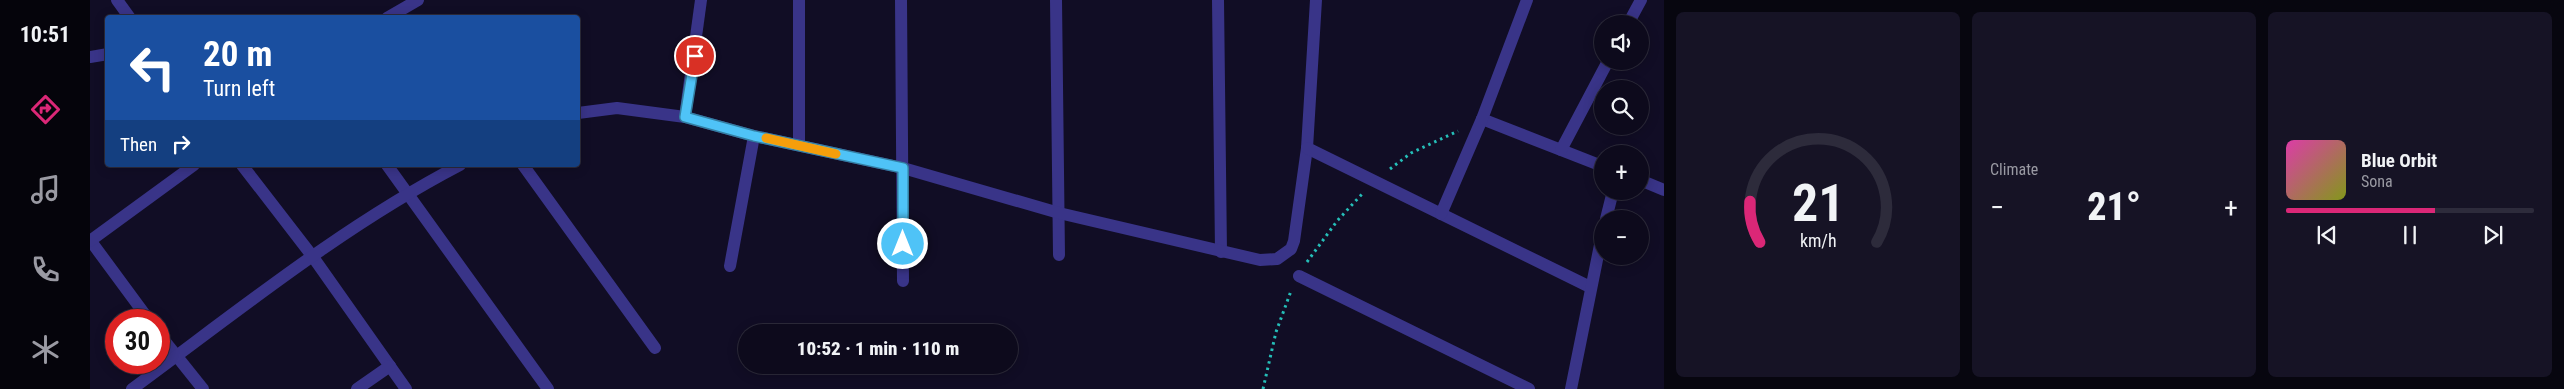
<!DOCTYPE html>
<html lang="en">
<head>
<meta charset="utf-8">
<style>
  :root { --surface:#0d0a1c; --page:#161325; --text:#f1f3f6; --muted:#9a9aa3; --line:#2d2b3b; --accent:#db2777 }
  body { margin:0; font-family:"Roboto Condensed",sans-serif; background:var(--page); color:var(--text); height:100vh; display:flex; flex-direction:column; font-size:19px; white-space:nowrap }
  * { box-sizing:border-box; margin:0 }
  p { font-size:16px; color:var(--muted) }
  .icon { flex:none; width:28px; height:28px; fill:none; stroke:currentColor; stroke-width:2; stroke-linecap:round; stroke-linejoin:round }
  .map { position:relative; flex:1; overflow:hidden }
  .details { display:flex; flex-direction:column; gap:12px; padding:12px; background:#07060f; width:900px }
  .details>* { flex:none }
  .banner { position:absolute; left:15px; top:15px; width:475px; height:152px; border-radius:5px; box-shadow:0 2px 12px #0003,0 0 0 1px var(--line); background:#1a4fa0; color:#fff; overflow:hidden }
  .buttons { position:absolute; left:1504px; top:15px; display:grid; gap:10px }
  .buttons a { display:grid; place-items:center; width:55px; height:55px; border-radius:50%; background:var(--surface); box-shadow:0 2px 12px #0003,0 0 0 1px var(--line); font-size:25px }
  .speed { position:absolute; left:15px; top:309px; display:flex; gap:10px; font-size:25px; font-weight:700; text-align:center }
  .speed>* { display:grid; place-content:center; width:65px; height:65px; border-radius:50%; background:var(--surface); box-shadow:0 2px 12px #0003,0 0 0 1px var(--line); line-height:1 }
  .speed .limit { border:8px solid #d22; background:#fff; color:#111 }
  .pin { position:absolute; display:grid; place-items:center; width:42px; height:42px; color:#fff; margin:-21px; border:2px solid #fff; border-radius:50%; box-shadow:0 1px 5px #0007 }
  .me { position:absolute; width:55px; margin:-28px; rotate:0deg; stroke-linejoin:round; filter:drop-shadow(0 0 4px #0008) }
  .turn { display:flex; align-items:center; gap:18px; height:105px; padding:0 15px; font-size:22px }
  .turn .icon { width:65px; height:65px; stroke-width:2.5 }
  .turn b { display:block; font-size:35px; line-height:42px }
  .then { display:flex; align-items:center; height:48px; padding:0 15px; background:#0003; gap:10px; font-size:19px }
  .big { font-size:38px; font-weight:800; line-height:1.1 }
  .details .widget { flex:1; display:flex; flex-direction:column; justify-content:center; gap:8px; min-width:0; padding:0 18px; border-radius:8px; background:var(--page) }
  .details .dial { align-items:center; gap:0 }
  .dial svg { height:130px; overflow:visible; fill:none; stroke:var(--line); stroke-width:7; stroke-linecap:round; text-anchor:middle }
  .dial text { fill:var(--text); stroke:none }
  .song { display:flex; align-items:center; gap:15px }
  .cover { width:60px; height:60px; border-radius:8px; background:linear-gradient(135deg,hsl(320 70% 55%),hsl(70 70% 35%)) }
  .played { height:5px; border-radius:2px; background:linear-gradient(90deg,var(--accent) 60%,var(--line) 60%) }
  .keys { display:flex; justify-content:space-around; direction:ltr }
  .heat { display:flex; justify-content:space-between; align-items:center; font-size:28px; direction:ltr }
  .details .tiles { flex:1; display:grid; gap:12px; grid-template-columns:repeat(3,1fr) }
  .trip { position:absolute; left:648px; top:324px; width:280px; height:50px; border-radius:25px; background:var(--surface); box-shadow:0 2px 12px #0003,0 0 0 1px var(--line); font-weight:800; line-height:50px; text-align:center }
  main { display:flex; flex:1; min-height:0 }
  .menu { display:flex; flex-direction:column; width:90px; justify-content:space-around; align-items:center; background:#05040b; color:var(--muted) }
  .menu .icon { width:35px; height:35px }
  .menu .active { color:var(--accent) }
  .menu b { font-size:22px; color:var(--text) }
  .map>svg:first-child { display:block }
</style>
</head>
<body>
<main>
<nav class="menu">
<b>10:51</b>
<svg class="icon active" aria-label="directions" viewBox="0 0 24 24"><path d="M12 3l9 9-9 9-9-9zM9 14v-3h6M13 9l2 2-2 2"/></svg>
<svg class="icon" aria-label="music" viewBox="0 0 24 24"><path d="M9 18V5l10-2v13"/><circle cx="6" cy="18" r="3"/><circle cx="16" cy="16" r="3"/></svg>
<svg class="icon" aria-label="phone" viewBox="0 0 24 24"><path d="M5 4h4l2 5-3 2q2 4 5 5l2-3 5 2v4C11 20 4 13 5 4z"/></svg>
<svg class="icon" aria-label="climate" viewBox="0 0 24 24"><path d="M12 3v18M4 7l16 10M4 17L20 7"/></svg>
</nav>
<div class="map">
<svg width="1574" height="389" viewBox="0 0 1574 389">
  <rect width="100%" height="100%" fill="#110d25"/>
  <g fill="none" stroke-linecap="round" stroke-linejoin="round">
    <g stroke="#25beb8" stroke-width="3" stroke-dasharray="2.5 4" stroke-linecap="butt">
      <polyline points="1300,169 1321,153 1368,131"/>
      <polyline points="1217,262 1247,221 1273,193"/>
      <polyline points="1173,389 1186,332 1201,291"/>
    </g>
    <g stroke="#393488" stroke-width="12">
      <polyline points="27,0 40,18"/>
      <polyline points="709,0 709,145"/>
      <polyline points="811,0 813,281"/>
      <polyline points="966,0 969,255"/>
      <polyline points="1128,0 1131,252"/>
      <polyline points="297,18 328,0"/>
      <polyline points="1538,24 1551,0"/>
      <polyline points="0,57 18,54"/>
      <polyline points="488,113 527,108 595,117 664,136 813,168 969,213 1170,260 1187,259 1201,249 1204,241 1217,148 1226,0"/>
      <polyline points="595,117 611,0"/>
      <polyline points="1392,119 1512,166"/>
      <polyline points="1217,148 1500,287"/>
      <polyline points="1471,150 1518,61"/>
      <polyline points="152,165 223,257 316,389"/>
      <polyline points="297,165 458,389"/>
      <polyline points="433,165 565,348"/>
      <polyline points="1550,180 1574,190"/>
      <polyline points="1351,214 1392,119 1437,0"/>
      <polyline points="1516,219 1523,191"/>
      <polyline points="0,240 59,320"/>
      <polyline points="0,241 104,165"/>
      <polyline points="640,266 664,136"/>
      <polyline points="1209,276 1439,389"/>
      <polyline points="69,334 113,389"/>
      <path d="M42,389C148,311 253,226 370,165"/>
      <polyline points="267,389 300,366"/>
      <polyline points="1481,389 1512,235"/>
    </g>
  </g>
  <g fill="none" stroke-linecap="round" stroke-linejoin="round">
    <g stroke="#337fa1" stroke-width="12">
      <polyline id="route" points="605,56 595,117 664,136 813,168 813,244"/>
    </g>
    <use href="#route" stroke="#4fc3f7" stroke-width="9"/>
    <polyline stroke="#f59e0b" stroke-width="9" points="676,138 746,154"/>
  </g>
</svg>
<div class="buttons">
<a><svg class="icon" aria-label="sound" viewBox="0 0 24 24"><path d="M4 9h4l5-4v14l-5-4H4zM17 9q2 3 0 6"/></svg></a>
<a><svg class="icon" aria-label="search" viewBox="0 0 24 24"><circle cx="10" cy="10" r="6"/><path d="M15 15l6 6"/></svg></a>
<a>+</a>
<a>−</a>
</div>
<div class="speed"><div class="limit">30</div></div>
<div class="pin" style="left:605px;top:56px;background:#d93025"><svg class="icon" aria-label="arrive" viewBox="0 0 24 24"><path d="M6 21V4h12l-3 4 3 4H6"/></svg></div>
<svg class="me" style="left:813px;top:244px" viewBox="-20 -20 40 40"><circle r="17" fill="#4fc3f7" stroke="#fff" stroke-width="3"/><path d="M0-11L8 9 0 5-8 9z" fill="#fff"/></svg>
<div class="trip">10:52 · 1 min · 110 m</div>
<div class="banner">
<div class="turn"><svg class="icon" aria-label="left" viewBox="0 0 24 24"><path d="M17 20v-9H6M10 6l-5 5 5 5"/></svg><div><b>20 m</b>Turn left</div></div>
<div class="then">Then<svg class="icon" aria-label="right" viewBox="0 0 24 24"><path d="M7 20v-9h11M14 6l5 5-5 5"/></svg></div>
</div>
</div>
<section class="details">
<div class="tiles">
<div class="widget dial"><svg viewBox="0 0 100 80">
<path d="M14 69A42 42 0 1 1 86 69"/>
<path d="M14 69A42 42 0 0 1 8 44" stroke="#db2777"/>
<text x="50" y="56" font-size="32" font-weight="700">21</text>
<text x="50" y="72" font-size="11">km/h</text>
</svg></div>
<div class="widget"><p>Climate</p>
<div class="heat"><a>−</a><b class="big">21°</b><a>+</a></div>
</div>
<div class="widget">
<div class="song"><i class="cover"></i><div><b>Blue Orbit</b><p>Sona</p></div></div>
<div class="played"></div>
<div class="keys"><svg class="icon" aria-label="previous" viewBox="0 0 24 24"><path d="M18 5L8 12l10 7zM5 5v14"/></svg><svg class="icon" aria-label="pause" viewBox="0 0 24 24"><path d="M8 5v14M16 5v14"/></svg><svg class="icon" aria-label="next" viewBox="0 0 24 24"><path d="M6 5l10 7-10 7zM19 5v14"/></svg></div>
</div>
</div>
</section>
</main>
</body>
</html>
